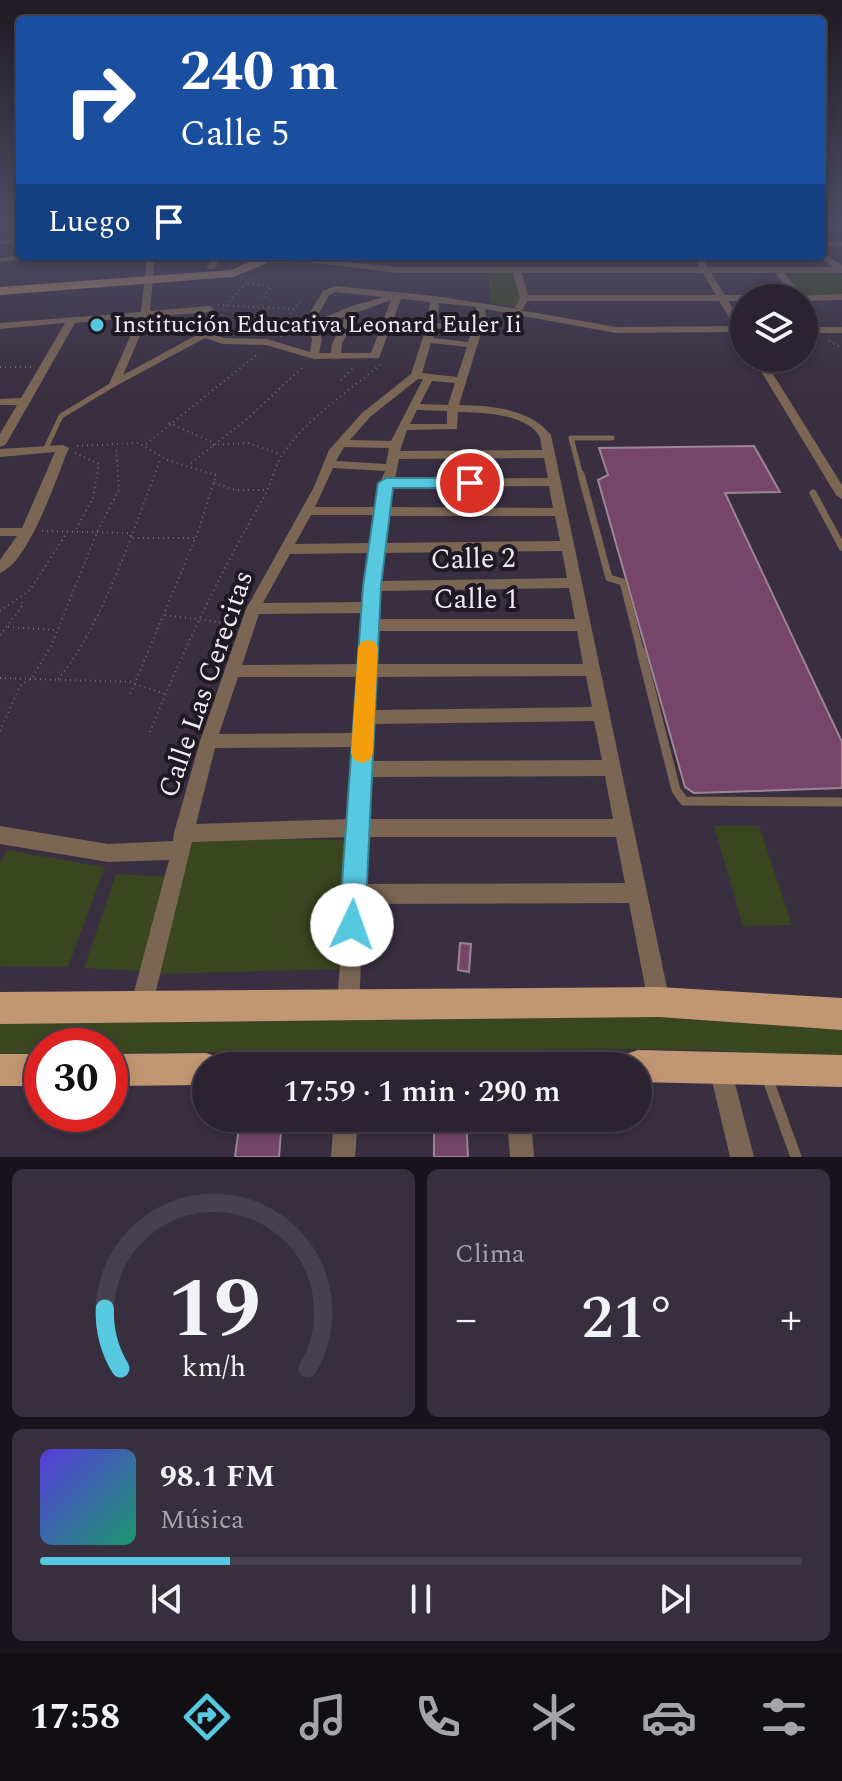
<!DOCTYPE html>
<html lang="es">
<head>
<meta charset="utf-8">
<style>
  :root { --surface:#2b2331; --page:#372f3d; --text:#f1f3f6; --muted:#a6a4ab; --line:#47404d; --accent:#56c9e1 }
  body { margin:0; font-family:Spectral,serif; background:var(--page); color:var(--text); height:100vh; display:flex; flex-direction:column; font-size:30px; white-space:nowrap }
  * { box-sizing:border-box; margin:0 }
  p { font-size:26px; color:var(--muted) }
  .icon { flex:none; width:44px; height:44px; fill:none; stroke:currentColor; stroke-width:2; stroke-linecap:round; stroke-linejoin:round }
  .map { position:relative; height:1157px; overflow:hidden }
  .details { display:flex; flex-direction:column; gap:12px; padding:12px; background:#18131b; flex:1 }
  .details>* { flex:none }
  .guide { position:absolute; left:16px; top:16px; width:810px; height:244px; border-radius:8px; box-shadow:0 4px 12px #0003,0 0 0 2px var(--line); background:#1a4fa0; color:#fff; overflow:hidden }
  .tools { position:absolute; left:730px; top:284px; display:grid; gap:16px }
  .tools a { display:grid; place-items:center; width:88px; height:88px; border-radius:50%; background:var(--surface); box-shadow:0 4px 12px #0003,0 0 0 2px var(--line); font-size:40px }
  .speed { position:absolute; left:24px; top:1028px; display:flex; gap:16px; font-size:40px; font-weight:700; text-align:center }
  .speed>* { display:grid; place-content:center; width:104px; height:104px; border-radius:50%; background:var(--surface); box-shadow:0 4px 12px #0003,0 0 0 2px var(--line); line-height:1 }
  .speed .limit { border:12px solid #d22; background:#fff; color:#111 }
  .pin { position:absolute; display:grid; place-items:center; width:68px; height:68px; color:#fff; margin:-34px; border:4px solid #fff; border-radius:50%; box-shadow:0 2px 8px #0007 }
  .me { position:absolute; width:88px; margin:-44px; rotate:3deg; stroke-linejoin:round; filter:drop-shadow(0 0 6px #0008) }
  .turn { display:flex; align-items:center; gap:28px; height:168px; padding:0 32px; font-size:36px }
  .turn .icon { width:104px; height:104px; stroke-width:2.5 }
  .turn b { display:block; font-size:56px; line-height:68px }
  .then { display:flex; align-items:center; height:76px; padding:0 32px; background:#0003; gap:16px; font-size:30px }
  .big { font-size:60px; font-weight:600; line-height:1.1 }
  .details .tile { flex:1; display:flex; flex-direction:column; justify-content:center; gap:12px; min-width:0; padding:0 28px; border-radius:12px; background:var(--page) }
  .details .dial { align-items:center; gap:0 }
  .dial svg { height:208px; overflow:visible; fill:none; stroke:var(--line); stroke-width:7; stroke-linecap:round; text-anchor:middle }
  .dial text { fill:var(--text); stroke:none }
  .song { display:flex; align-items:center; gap:24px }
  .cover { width:96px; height:96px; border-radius:12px; background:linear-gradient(135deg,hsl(250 70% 55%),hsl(160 70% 35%)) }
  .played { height:8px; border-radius:4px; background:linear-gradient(90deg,var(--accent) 25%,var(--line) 25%) }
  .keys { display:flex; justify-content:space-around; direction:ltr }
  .heat { display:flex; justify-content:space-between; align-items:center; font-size:44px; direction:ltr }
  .details .tiles { flex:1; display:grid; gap:12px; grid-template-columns:1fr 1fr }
  .tile:last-child { grid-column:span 2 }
  .trip { position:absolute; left:192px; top:1052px; width:460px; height:80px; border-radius:40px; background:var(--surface); box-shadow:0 4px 12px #0003,0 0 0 2px var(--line); font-weight:600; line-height:80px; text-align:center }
  .tab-bar { display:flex; height:128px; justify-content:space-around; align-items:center; background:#110e14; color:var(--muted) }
  .tab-bar .icon { width:56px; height:56px }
  .tab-bar .current { color:var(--accent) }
  .tab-bar b { font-size:36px; color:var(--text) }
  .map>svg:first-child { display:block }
</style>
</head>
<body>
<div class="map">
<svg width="842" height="1157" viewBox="0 0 842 1157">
  <rect width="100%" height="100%" fill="#392f41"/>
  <g fill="#3a4620">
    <polygon points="783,272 837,272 842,276 842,296 802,296"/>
    <polygon points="488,273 516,273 522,298 518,307 491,303"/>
    <polygon points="714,826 759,826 792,925 743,926"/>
    <polygon points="191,838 347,840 340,969 158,974"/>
    <polygon points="7,850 105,867 68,967 0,966 0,863"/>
    <polygon points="116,874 170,877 142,971 84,968"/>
    <polygon points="631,1014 842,1026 842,1060 709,1050 637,1049 110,1053 110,1046 42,1046 42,1054 0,1054 0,1020"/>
  </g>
  <g fill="#764569" stroke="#9c8695" stroke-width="2">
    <polygon points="754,446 780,492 725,493 842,742 842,788 694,793 685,787 598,480 608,475 599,448"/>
    <polygon points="460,943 471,944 469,972 458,970"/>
    <polygon points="434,1118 466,1118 468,1157 434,1157"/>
    <polygon points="282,1119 279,1157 235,1157 240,1120"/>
  </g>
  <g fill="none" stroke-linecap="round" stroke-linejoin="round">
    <g stroke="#716978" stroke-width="2" stroke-dasharray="1 4" stroke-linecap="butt">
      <polyline points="248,283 271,287 264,295 265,300"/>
      <polyline points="490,284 491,287"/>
      <polyline points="218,305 293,309"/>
      <polyline points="215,328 227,304 250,279"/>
      <polyline points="225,329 284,331"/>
      <polyline points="281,337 290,314 302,300"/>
      <polyline points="829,341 842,348"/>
      <polyline points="0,367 31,367"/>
      <polyline points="341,380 354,367"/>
      <polyline points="169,423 214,443"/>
      <polyline points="146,444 259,353"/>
      <polyline points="213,445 248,443 280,454"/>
      <polyline points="77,446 139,443 167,460 216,475 198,532 129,697"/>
      <polyline points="75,453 99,464 93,498 76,529"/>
      <polyline points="191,463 247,419 304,366"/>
      <polyline points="214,483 235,490 267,490"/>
      <polyline points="42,531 130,533 131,538 195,538"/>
      <polyline points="0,611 30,590 68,531"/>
      <polyline points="165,615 234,624"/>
      <polyline points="8,627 54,630"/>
      <polyline points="0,635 23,605 21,600"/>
      <polyline points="0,678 134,682"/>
      <path d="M58,679C102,628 136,522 161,458"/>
      <polyline points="135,684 165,694"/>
      <polyline points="0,731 20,686 32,678 52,644 98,530 119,490 116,447"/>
      <path d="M150,732C183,650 221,571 265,495C272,483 274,467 282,455C306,419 348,392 381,364"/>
    </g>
    <g stroke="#7b6654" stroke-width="5">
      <polyline points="45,450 61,416 114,384"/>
      <polyline points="581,476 571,438 612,438"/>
    </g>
    <g stroke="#7b6654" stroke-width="7">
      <polyline points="581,474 609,578 623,582 641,653"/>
      <polyline points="813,493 842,547"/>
    </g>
    <polyline stroke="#7b6654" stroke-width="9" points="641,651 676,790 684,801 842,802"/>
    <polyline stroke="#7b6654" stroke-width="11" points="767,1077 796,1157"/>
    <g fill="#7b6654" fill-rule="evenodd">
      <polygon points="822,224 827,224 822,228"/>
      <polygon points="20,239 20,243 0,244 0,240"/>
      <rect x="822" y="242" width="20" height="4"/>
      <path d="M822,253L842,265V273H784L803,296L842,294V300L804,301V298H795L775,273H711L725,295H744L748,298H744V301H728L744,326V338L737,332L616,333L485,309L486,317L459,405C492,406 529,408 551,435L670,1002L667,1010L659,1013L651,1010L648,1002L629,903L364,904L359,1005L356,1013L348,1016L340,1013L337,1005L349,837L192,842L152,1007L149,1015L141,1018L133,1015L130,1007L169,860L108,862L0,844V826L108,844L173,841L174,833L200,741L246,609L314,487L329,450L362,413L411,374L427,325L430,302L401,299L379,358L314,359L266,345L223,344L205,338L114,387L109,384L139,317L75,323L6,444L0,447V434L17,405H0V399L21,398L65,323L0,329V323L141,312L147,256H155L150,311L209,306L214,309L209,312L148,317L123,375L204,331L224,338L267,339L310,352L312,339L305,321L323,291L335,286L435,296L518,309L515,307L520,298L513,273H397L309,262L258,263L257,261L261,259L309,258L397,267H700L693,256H701L708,267H834L819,257L822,256ZM522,273H703L716,295H528ZM336,292L384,297L352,306L315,321L329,295ZM391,300L371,353H341L342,344L358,312ZM527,301H719L734,326L616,327L520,310L523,309ZM439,303L476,307V317L474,326L437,323ZM346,316L332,344L331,353H319L322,339L317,326ZM436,328L472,331L468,342L433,338ZM431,343L467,347L457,377L422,373ZM418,379H423L391,441L350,440L370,417ZM432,381L455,383L448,405L420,404ZM417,410L447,411V424H410ZM458,412C480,412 530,414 540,438C541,442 541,446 542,450L400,451L407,430L457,429ZM344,447L389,448L386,464L336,461ZM544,458L548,478L395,479L399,459ZM333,468L385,471L380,483L382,486L377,507H315ZM549,486L553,508L390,507L394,487ZM311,515H376L370,543L295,544ZM389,516H555L560,541L384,543ZM562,551L567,578L381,581L382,553ZM369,553L366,602L263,603L290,554ZM569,588L575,619H379L380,591ZM365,613L362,625L364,629L361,664L242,665L259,614ZM378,631H577L583,664H377ZM586,676L592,707L374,710L376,677ZM238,677H360L356,733L219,734ZM594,721L602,760L372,761L374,724ZM355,747L350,819L196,824L215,748ZM605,776L613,819H369L371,777ZM368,837H616L625,883L365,884Z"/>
      <polygon points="20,255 36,256 0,262 0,258"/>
      <polygon points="214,256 222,256 214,269 208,269 207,267"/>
      <rect x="804" y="327" width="38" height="6"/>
      <polygon points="753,358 763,358 842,485 842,499 836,495"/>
      <path d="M63,445L69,448C56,478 30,561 0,573V560L17,536H0V528H22L55,452L0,457V449Z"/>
      <polygon points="720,1057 728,1060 731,1068 754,1157 730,1157 709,1068 712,1060"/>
      <polygon points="334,1118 358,1118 355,1157 331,1157"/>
      <polygon points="507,1118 531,1118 534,1157 510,1157"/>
    </g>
    <polygon fill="#a38165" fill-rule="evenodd" points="261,257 267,261 265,264 233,277 0,295 0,287 231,270"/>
    <g fill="#c19672" fill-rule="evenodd">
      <polygon points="659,987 842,998 842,1030 659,1017 0,1024 0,992"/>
      <polygon points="638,1050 842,1055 842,1087 638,1082 638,1066 622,1066 626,1054"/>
      <polygon points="206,1053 218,1057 221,1066 206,1066 206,1085 110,1086 110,1054"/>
      <rect x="0" y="1054" width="42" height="32"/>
    </g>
  </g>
  <linearGradient id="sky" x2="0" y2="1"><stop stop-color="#1f1a24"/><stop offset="0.58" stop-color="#4e4d65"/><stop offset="1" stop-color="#4e4d65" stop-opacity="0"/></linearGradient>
  <rect width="842" height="386" fill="url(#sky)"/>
  <polygon fill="#56c9e1" stroke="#388392" stroke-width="2" points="386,478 470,478 478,483 470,488 393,488 381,586 365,925 361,934 352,938 343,934 339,925 363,586 378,483"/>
  <polygon fill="#f59e0b" points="368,640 375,642 378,648 373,753 370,760 362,763 354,760 351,753 358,648 361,642"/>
  <circle fill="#56c9e1" stroke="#1e1922" stroke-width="3" cx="97" cy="325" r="8"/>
  <g text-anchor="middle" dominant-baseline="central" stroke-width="8" stroke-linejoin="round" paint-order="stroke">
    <g font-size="24" fill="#f0eaf5" stroke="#1e1922" text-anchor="start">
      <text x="113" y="325">Institución Educativa Leonard Euler Ii</text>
    </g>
    <g font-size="28" fill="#f0eaf5" stroke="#1e1922">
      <text transform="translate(473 559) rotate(-1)">Calle 2</text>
      <text x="476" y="599">Calle 1</text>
      <text transform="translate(206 684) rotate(-71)">Calle Las Cerecitas</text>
    </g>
  </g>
</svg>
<div class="tools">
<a><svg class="icon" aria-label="layers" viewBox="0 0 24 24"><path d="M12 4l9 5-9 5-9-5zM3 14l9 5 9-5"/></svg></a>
</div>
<div class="speed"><div class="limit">30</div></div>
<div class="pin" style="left:470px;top:483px;background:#d93025"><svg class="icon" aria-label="arrive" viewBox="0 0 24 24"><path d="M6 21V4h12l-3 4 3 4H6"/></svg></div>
<svg class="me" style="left:352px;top:925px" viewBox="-20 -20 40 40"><circle r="19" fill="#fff"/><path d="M0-13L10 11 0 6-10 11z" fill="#56c9e1"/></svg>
<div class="trip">17:59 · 1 min · 290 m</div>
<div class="guide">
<div class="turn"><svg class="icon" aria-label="right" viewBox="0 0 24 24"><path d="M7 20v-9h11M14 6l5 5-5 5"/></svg><div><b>240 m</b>Calle 5</div></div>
<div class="then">Luego<svg class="icon" aria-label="arrive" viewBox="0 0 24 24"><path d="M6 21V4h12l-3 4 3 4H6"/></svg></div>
</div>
</div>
<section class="details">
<div class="tiles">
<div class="tile dial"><svg viewBox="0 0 100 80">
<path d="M14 69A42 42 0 1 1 86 69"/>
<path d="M14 69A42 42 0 0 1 8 46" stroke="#56c9e1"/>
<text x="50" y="56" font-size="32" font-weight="700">19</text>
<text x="50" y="72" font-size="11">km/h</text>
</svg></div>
<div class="tile"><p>Clima</p>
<div class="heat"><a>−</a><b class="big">21°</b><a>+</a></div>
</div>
<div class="tile">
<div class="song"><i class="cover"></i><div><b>98.1 FM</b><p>Música</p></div></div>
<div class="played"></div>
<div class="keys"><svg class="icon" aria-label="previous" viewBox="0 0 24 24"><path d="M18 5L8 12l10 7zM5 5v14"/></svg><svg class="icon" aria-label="pause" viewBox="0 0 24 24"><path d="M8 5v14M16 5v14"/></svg><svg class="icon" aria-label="next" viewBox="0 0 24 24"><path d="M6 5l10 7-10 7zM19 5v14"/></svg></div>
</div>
</div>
</section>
<nav class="tab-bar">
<b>17:58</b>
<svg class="icon current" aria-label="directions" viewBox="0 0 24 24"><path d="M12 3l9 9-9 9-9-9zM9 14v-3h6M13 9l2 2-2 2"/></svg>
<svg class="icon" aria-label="music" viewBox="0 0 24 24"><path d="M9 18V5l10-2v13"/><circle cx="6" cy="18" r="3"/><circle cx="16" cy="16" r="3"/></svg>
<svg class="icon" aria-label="phone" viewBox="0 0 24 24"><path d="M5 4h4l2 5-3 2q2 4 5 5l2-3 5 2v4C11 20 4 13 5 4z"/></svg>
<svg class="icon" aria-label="climate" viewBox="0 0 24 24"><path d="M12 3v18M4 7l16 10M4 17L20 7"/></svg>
<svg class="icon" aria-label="car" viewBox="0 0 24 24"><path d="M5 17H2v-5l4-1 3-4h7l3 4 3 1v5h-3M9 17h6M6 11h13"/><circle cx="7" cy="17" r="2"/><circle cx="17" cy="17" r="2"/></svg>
<svg class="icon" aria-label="filters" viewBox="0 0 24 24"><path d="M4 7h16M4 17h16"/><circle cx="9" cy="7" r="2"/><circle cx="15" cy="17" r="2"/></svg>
</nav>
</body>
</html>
